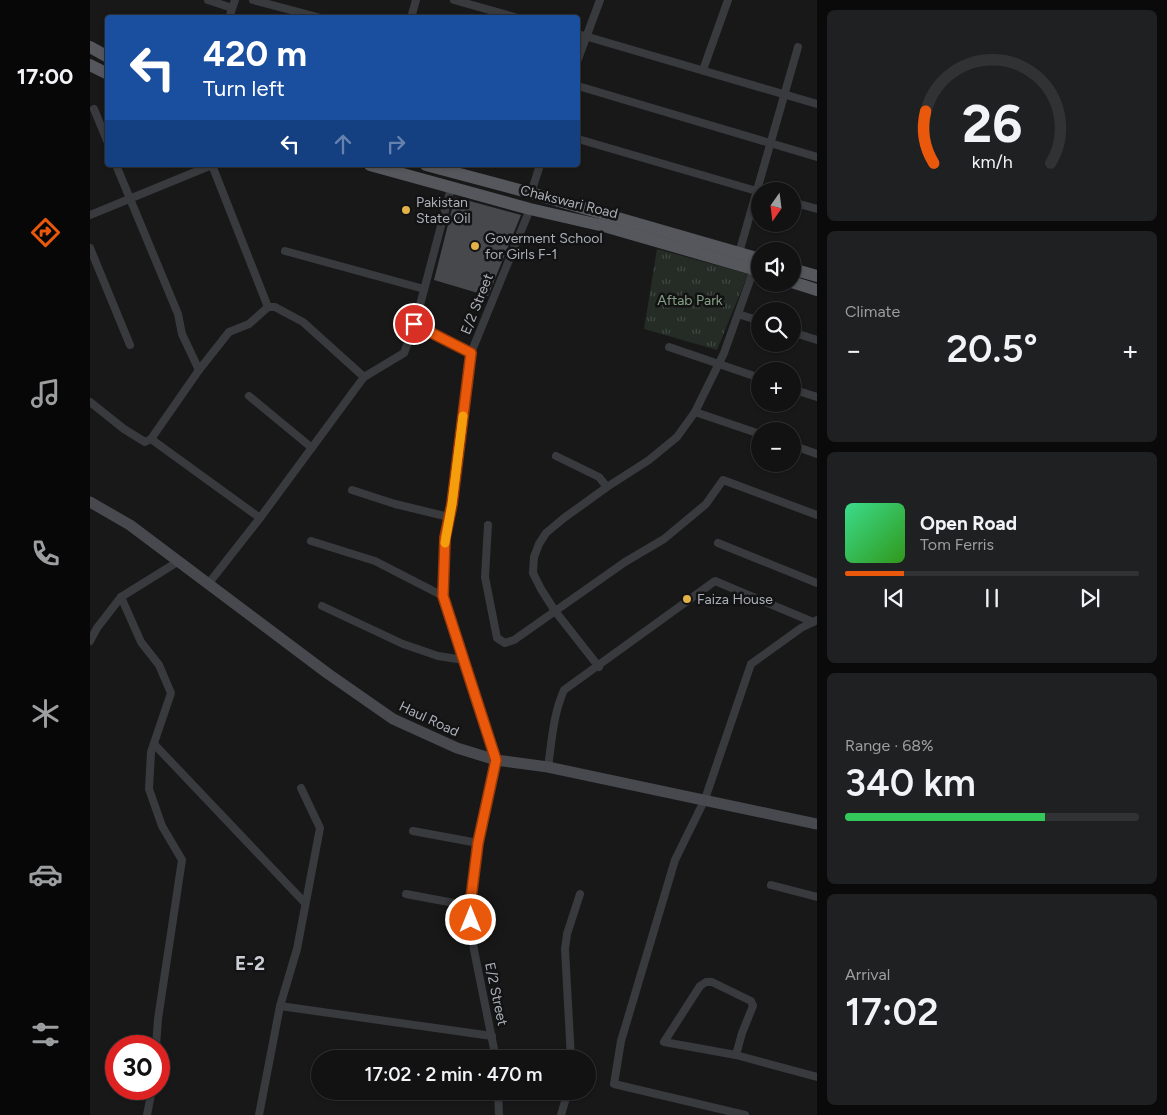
<!DOCTYPE html>
<html lang="en">
<head>
<meta charset="utf-8">
<style>
  :root { --surface:#121213; --page:#1f2021; --text:#f1f3f6; --muted:#9c9ea0; --line:#313233; --accent:#ea580c }
  body { margin:0; font-family:Figtree,sans-serif; background:var(--page); color:var(--text); height:100vh; display:flex; flex-direction:column; font-size:19px; white-space:nowrap }
  * { box-sizing:border-box; margin:0 }
  p { font-size:16px; color:var(--muted) }
  .icon { flex:none; width:28px; height:28px; fill:none; stroke:currentColor; stroke-width:2; stroke-linecap:round; stroke-linejoin:round }
  .map { position:relative; flex:1; overflow:hidden }
  .side { display:flex; flex-direction:column; gap:10px; padding:10px; background:#0a0a0a; width:350px }
  .side>* { flex:none }
  .hud { position:absolute; left:15px; top:15px; width:475px; height:152px; border-radius:5px; box-shadow:0 1px 4px #0004,0 0 0 1px var(--line); background:#1a4fa0; color:#fff; overflow:hidden }
  .needle { width:32px; rotate:194deg }
  .tools { position:absolute; left:661px; top:182px; display:grid; gap:10px }
  .tools a { display:grid; place-items:center; width:50px; height:50px; border-radius:50%; background:var(--surface); box-shadow:0 1px 4px #0004,0 0 0 1px var(--line); font-size:25px }
  .speed { position:absolute; left:15px; top:1035px; display:flex; gap:10px; font-size:25px; font-weight:700; text-align:center }
  .speed>* { display:grid; place-content:center; width:65px; height:65px; border-radius:50%; background:var(--surface); box-shadow:0 1px 4px #0004,0 0 0 1px var(--line); line-height:1 }
  .speed .limit { border:8px solid #d22; background:#fff; color:#111 }
  .pin { position:absolute; display:grid; place-items:center; width:42px; height:42px; color:#fff; margin:-21px; border:2px solid #fff; border-radius:50%; box-shadow:0 1px 5px #0007 }
  .me { position:absolute; width:55px; margin:-28px; rotate:0deg; stroke-linejoin:round; filter:drop-shadow(0 0 4px #0008) }
  .turn { display:flex; align-items:center; gap:18px; height:105px; padding:0 15px; font-size:22px }
  .turn .icon { width:65px; height:65px; stroke-width:2.5 }
  .turn b { display:block; font-size:35px; line-height:42px }
  .lanes { display:flex; align-items:center; height:48px; padding:0 15px; background:#0003; justify-content:center; gap:25px; direction:ltr }
  .lanes .off { opacity:.35 }
  .big { font-size:38px; font-weight:600; line-height:1.1 }
  .side .widget { flex:1; display:flex; flex-direction:column; justify-content:center; gap:8px; min-width:0; padding:0 18px; border-radius:8px; background:var(--page) }
  .side .dial { align-items:center; gap:0 }
  .dial svg { height:130px; overflow:visible; fill:none; stroke:var(--line); stroke-width:7; stroke-linecap:round; text-anchor:middle }
  .dial text { fill:var(--text); stroke:none }
  .song { display:flex; align-items:center; gap:15px }
  .cover { width:60px; height:60px; border-radius:8px; background:linear-gradient(135deg,hsl(150 70% 55%),hsl(110 70% 35%)) }
  .played { height:5px; border-radius:2px; background:linear-gradient(90deg,var(--accent) 20%,var(--line) 20%) }
  .keys { display:flex; justify-content:space-around; direction:ltr }
  .heat { display:flex; justify-content:space-between; align-items:center; font-size:28px; direction:ltr }
  .charge { height:8px; border-radius:4px; background:linear-gradient(90deg,#34c759 68%,var(--line) 0) }
  .trip { position:absolute; left:221px; top:1050px; width:285px; height:50px; border-radius:25px; background:var(--surface); box-shadow:0 1px 4px #0004,0 0 0 1px var(--line); font-weight:600; line-height:50px; text-align:center }
  main { display:flex; flex:1; min-height:0 }
  .dock { display:flex; flex-direction:column; width:90px; justify-content:space-around; align-items:center; background:#070708; color:var(--muted) }
  .dock .icon { width:35px; height:35px }
  .dock .on { color:var(--accent) }
  .dock b { font-size:22px; color:var(--text) }
  .map>svg:first-child { display:block }
</style>
</head>
<body>
<main>
<nav class="dock">
<b>17:00</b>
<svg class="icon on" aria-label="directions" viewBox="0 0 24 24"><path d="M12 3l9 9-9 9-9-9zM9 14v-3h6M13 9l2 2-2 2"/></svg>
<svg class="icon" aria-label="music" viewBox="0 0 24 24"><path d="M9 18V5l10-2v13"/><circle cx="6" cy="18" r="3"/><circle cx="16" cy="16" r="3"/></svg>
<svg class="icon" aria-label="phone" viewBox="0 0 24 24"><path d="M5 4h4l2 5-3 2q2 4 5 5l2-3 5 2v4C11 20 4 13 5 4z"/></svg>
<svg class="icon" aria-label="climate" viewBox="0 0 24 24"><path d="M12 3v18M4 7l16 10M4 17L20 7"/></svg>
<svg class="icon" aria-label="car" viewBox="0 0 24 24"><path d="M5 17H2v-5l4-1 3-4h7l3 4 3 1v5h-3M9 17h6M6 11h13"/><circle cx="7" cy="17" r="2"/><circle cx="17" cy="17" r="2"/></svg>
<svg class="icon" aria-label="filters" viewBox="0 0 24 24"><path d="M4 7h16M4 17h16"/><circle cx="9" cy="7" r="2"/><circle cx="15" cy="17" r="2"/></svg>
</nav>
<div class="map">
<svg width="727" height="1115" viewBox="0 0 727 1115">
  <defs>
    <pattern id="park-tufts" width="24" height="20" patternUnits="userSpaceOnUse" patternTransform="scale(1.25)"><rect width="24" height="20" fill="#242c25"/><path d="M3 7l-1-3M5 7V3M7 7l1-3M15 17l-1-3M17 17v-4M19 17l1-3" fill="none" stroke="#414843"/></pattern>
  </defs>
  <rect width="100%" height="100%" fill="#181819"/>
  <polygon fill="url(#park-tufts)" points="567,249 658,274 627,350 554,329"/>
  <polygon fill="#47484c" points="365,197 431,215 398,296 344,280"/>
  <g fill="none" stroke-linecap="round" stroke-linejoin="round">
    <g stroke="#393a3e" stroke-width="8">
      <polyline points="118,0 142,8"/>
      <polyline points="163,0 231,18"/>
      <polyline points="364,0 428,18"/>
      <polyline points="139,18 145,0"/>
      <polyline points="321,18 326,0"/>
      <polyline points="488,34 727,104"/>
      <polyline points="488,59 510,0"/>
      <polyline points="613,70 638,0"/>
      <polyline points="488,86 727,157"/>
      <polyline points="4,109 18,143"/>
      <polyline points="488,139 670,192"/>
      <polyline points="26,165 88,314 92,334 109,370"/>
      <polyline points="122,165 178,307"/>
      <polyline points="441,193 450,165"/>
      <polyline points="702,202 727,209"/>
      <polyline points="0,215 122,165"/>
      <polyline points="0,248 40,345"/>
      <polyline points="195,251 334,289"/>
      <polyline points="649,253 708,47"/>
      <polyline points="648,314 670,321"/>
      <polyline points="325,324 381,353"/>
      <polyline points="702,332 727,340"/>
      <polyline points="579,347 670,378"/>
      <polyline points="702,389 727,397"/>
      <polyline points="159,396 222,448"/>
      <polyline points="0,402 34,429 55,442 61,439 170,518"/>
      <polyline points="605,412 670,434"/>
      <polyline points="61,439 109,370 139,332 159,324 178,307 185,307 213,322 274,377"/>
      <polyline points="702,445 727,454"/>
      <polyline points="466,456 509,477 517,487"/>
      <polyline points="262,490 305,504 359,517"/>
      <polyline points="398,525 395,577 407,638 415,643 424,640 535,562 574,539 616,504 633,480 727,515"/>
      <polyline points="221,541 285,561 353,596"/>
      <polyline points="628,543 727,583"/>
      <polyline points="119,583 170,518 274,377 314,353 325,324 361,188"/>
      <polyline points="31,597 51,642 69,665 81,693 61,752 59,789 72,826 92,860 68,1019 66,1046"/>
      <polyline points="232,606 313,644 348,656 374,660"/>
      <polyline points="0,641 7,628 31,597 89,561"/>
      <polyline points="509,667 465,611 451,589 443,573 444,557 449,544 456,533 474,518 517,487 559,460 587,437 605,412 634,353 664,269"/>
      <polyline points="64,744 215,903"/>
      <path d="M458,767C462,740 463,715 474,690L625,581L723,622"/>
      <polyline points="323,831 388,843"/>
      <polyline points="681,885 727,897"/>
      <polyline points="316,894 380,906"/>
      <polyline points="190,1006 402,1036"/>
      <polyline points="646,1055 652,1033 663,1006 661,1001 622,982 616,982 610,986 574,1042 646,1055 727,1077"/>
      <polyline points="406,1059 384,950 380,906 388,843 406,760 353,596 355,538 362,504 381,353 440,209"/>
      <polyline points="481,1059 475,949 477,934 490,894"/>
      <polyline points="408,1091 409,1115"/>
      <polyline points="57,1115 62,1089"/>
      <polyline points="169,1115 190,1006 207,949 230,828 211,788"/>
      <polyline points="471,1115 478,1091"/>
      <polyline points="655,1115 524,1084 531,1041 585,860 615,799 661,664 711,628 727,620"/>
    </g>
    <polyline stroke="#47494e" stroke-width="11" points="0,502 40,525 237,673 303,719 367,748 406,760 458,767 727,824"/>
    <g stroke="#55575d" stroke-width="12">
      <polyline points="0,47 18,57"/>
      <polyline points="0,65 18,74"/>
      <polyline points="280,165 440,209 514,226 670,271"/>
      <polyline points="336,165 441,193 670,259"/>
      <polyline points="702,269 727,276"/>
      <polyline points="702,282 727,290"/>
    </g>
  </g>
  <g fill="none" stroke-linecap="round" stroke-linejoin="round">
    <g stroke="#983908" stroke-width="12">
      <polyline id="route" points="324,324 381,353 362,504 355,538 353,596 406,760 388,843 380,906 381,920"/>
    </g>
    <use href="#route" stroke="#ea580c" stroke-width="9"/>
    <polyline stroke="#f59e0b" stroke-width="9" points="355,543 362,504 373,416"/>
  </g>
  <g fill="#e2b147" stroke="#131314" stroke-width="2">
    <circle cx="316" cy="210" r="5"/>
    <circle cx="385" cy="246" r="5"/>
    <circle cx="597" cy="599" r="5"/>
  </g>
  <g text-anchor="middle" dominant-baseline="central" stroke-width="5" stroke-linejoin="round" paint-order="stroke">
    <g font-size="14" fill="#abafb8" stroke="#131314" text-anchor="start">
      <text x="326" y="202">Pakistan<tspan x="326" dy="16">State Oil</tspan></text>
      <text x="395" y="238">Goverment School<tspan x="395" dy="16">for Girls F-1</tspan></text>
      <text x="607" y="599">Faiza House</text>
    </g>
    <g font-size="14" fill="#abafb8" stroke="#131314">
      <text transform="translate(479 202) rotate(14)">Chakswari Road</text>
      <text transform="translate(387 304) rotate(-68)">E/2 Street</text>
      <text transform="translate(339 719) rotate(25)">Haul Road</text>
      <text transform="translate(406 994) rotate(78)">E/2 Street</text>
    </g>
    <g font-size="14" fill="#84a186" stroke="#131314">
      <text x="600" y="300">Aftab Park</text>
    </g>
    <g font-size="19" font-weight="bold" fill="#cbced4" stroke="#131314">
      <text x="160" y="963">E-2</text>
    </g>
  </g>
</svg>
<div class="tools">
<a><svg class="needle" viewBox="-14 -14 28 28"><path d="M0-13l5 13h-10z" fill="#e53935"/><path d="M0 13l5-13h-10z" fill="#9c9ea0"/></svg></a>
<a><svg class="icon" aria-label="sound" viewBox="0 0 24 24"><path d="M4 9h4l5-4v14l-5-4H4zM17 9q2 3 0 6"/></svg></a>
<a><svg class="icon" aria-label="search" viewBox="0 0 24 24"><circle cx="10" cy="10" r="6"/><path d="M15 15l6 6"/></svg></a>
<a>+</a>
<a>−</a>
</div>
<div class="speed"><div class="limit">30</div></div>
<div class="pin" style="left:324px;top:324px;background:#d93025"><svg class="icon" aria-label="arrive" viewBox="0 0 24 24"><path d="M6 21V4h12l-3 4 3 4H6"/></svg></div>
<svg class="me" style="left:381px;top:920px" viewBox="-20 -20 40 40"><circle r="17" fill="#ea580c" stroke="#fff" stroke-width="3"/><path d="M0-11L8 9 0 5-8 9z" fill="#fff"/></svg>
<div class="trip">17:02 · 2 min · 470 m</div>
<div class="hud">
<div class="turn"><svg class="icon" aria-label="left" viewBox="0 0 24 24"><path d="M17 20v-9H6M10 6l-5 5 5 5"/></svg><div><b>420 m</b>Turn left</div></div>
<div class="lanes"><svg class="icon" aria-label="left" viewBox="0 0 24 24"><path d="M17 20v-9H6M10 6l-5 5 5 5"/></svg><svg class="icon off" aria-label="ahead" viewBox="0 0 24 24"><path d="M12 20V5M6 11l6-6 6 6"/></svg><svg class="icon off" aria-label="right" viewBox="0 0 24 24"><path d="M7 20v-9h11M14 6l5 5-5 5"/></svg></div>
</div>
</div>
<section class="side">
<div class="widget dial"><svg viewBox="0 0 100 80">
<path d="M14 69A42 42 0 1 1 86 69"/>
<path d="M14 69A42 42 0 0 1 9 37" stroke="#ea580c"/>
<text x="50" y="56" font-size="32" font-weight="700">26</text>
<text x="50" y="72" font-size="11">km/h</text>
</svg></div>
<div class="widget"><p>Climate</p>
<div class="heat"><a>−</a><b class="big">20.5°</b><a>+</a></div>
</div>
<div class="widget">
<div class="song"><i class="cover"></i><div><b>Open Road</b><p>Tom Ferris</p></div></div>
<div class="played"></div>
<div class="keys"><svg class="icon" aria-label="previous" viewBox="0 0 24 24"><path d="M18 5L8 12l10 7zM5 5v14"/></svg><svg class="icon" aria-label="pause" viewBox="0 0 24 24"><path d="M8 5v14M16 5v14"/></svg><svg class="icon" aria-label="next" viewBox="0 0 24 24"><path d="M6 5l10 7-10 7zM19 5v14"/></svg></div>
</div>
<div class="widget"><p>Range · 68%</p><b class="big">340 km</b><div class="charge"></div></div>
<div class="widget"><p>Arrival</p><b class="big">17:02</b></div>
</section>
</main>
</body>
</html>
